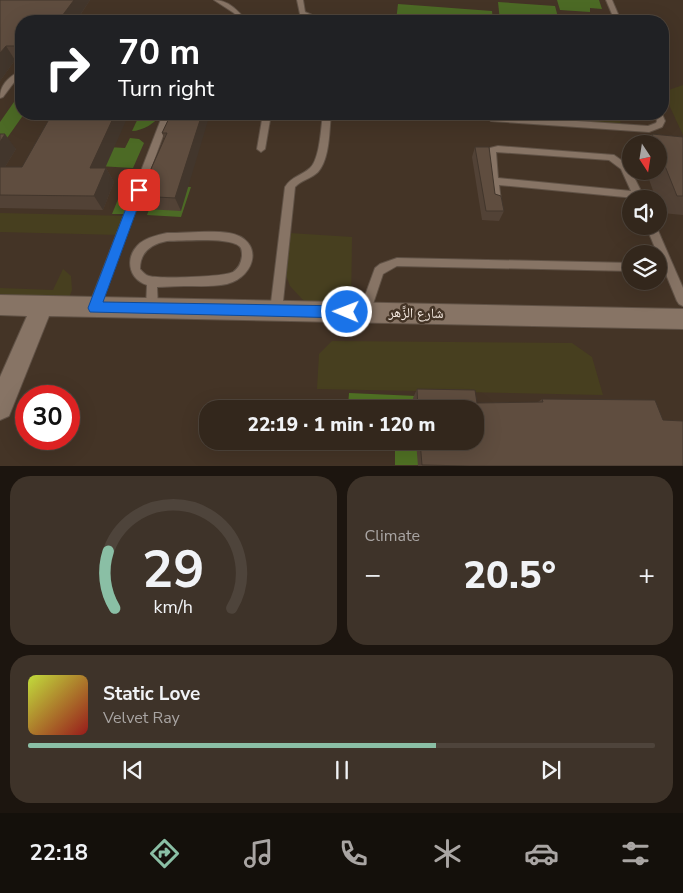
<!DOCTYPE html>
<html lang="en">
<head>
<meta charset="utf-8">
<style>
  :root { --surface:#33271c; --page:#3e3329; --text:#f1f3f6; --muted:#a9a5a3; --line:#4e443b; --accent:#8abfa5 }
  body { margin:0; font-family:"Nunito Sans","Noto Naskh Arabic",sans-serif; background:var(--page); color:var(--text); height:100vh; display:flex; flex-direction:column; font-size:19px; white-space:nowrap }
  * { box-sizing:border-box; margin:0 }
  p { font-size:16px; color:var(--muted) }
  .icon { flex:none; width:28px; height:28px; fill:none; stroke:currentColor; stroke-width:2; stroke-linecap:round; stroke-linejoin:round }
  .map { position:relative; height:466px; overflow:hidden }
  .sheet { display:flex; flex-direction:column; gap:10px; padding:10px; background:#1c150f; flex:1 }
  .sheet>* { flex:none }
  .top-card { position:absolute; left:15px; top:15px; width:654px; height:105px; border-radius:20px; box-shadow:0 5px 20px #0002,0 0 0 1px var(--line); background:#202124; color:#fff; overflow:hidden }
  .needle { width:32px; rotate:168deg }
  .controls { position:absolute; left:622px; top:135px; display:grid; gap:10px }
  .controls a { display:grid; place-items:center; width:45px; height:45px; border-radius:50%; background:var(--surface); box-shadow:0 5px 20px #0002,0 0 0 1px var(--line); font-size:25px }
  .speed { position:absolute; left:15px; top:385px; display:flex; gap:10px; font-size:25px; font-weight:700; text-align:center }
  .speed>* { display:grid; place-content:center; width:65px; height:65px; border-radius:50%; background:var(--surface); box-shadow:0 5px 20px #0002,0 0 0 1px var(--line); line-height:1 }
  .speed .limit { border:8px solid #d22; background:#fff; color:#111 }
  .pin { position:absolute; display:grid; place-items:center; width:42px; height:42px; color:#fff; margin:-21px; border-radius:10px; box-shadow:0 2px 8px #0006 }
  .me { position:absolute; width:55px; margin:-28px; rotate:271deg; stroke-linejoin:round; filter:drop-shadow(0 0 4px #0008) }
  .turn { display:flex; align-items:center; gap:18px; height:105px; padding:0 20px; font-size:22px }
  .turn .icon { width:65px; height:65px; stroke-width:2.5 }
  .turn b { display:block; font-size:35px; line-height:42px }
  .big { font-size:38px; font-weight:800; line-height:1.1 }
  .sheet .card { flex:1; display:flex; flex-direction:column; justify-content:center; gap:8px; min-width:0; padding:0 18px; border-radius:20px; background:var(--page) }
  .sheet .dial { align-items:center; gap:0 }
  .dial svg { height:130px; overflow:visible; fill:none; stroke:var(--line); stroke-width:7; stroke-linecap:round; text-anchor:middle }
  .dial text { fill:var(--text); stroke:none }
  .song { display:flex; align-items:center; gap:15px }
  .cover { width:60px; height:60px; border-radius:8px; background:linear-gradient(135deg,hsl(70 70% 55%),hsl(0 70% 35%)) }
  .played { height:5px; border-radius:2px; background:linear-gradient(90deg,var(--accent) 65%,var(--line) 65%) }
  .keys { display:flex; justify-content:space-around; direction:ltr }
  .heat { display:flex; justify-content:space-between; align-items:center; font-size:28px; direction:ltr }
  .sheet .tiles { flex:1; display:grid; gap:10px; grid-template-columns:1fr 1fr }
  .card:last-child { grid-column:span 2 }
  .trip { position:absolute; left:199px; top:400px; width:285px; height:50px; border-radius:20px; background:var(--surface); box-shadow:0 5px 20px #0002,0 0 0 1px var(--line); font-weight:800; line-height:50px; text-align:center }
  .dock { display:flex; height:80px; justify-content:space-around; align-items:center; background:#14100b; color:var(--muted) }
  .dock .icon { width:35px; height:35px }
  .dock .active { color:var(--accent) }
  .dock b { font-size:22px; color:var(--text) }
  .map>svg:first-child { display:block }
</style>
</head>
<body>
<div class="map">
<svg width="683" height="466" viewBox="0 0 683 466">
  <rect width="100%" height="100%" fill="#443426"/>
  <g fill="#4c6a25">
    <polygon points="557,0 599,0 602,9 590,8 590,12 560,10"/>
    <polygon points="498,2 555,6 559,21 500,21"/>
    <polygon points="398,4 492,11 493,21 396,21"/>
    <polygon points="21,92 21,114 24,114 0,148 0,122"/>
    <path d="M140,114H161C156,123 142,131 132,131Z"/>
    <polygon points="130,138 139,139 144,143 133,168 98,166 108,147 125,148"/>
    <polygon points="126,180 141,181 128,214 112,214"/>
    <polygon points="158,185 191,187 181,217 147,215"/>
  </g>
  <g fill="#507124">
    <polygon points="349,393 416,396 417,409 348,407"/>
    <polygon points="395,441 418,441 419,465 395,465"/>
  </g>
  <g fill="#473f1f">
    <polygon points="683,85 683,135 663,92"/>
    <polygon points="466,114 618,114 622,127"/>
    <polygon points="0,213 129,216 121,235 0,232"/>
    <polygon points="289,233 352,237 351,310 317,309 302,299 290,286 284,270"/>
    <polygon points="63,269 71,276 72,290 69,298 0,296 0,288 53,290"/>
    <polygon points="332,341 572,343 592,357 603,395 317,389 319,354"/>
  </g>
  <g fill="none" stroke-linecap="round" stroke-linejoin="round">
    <g stroke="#605246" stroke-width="2">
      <g id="lane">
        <path d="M214,0C228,0 238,10 246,21H240L234,13Z"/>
        <polygon points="297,0 303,0 305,12 326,21 309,19 300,14"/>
        <polygon points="606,0 612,0 621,21 615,21"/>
        <path d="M18,72H21V77L15,81L3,97L0,98C0,85 8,78 18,72Z"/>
        <polygon points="163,114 171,114 100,308 98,312 94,313 90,312 88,308"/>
        <polygon points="263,114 271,114 265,149 261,152 257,149"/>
        <path d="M323,114H331C329,131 330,158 318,172C311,179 301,180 295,187L282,311L280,315L276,316L272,315L270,311L285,187C292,176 301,176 310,168C320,159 321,127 323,114Z"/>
        <polygon points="654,114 662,114 665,121 662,127 649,132 491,121 487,118 491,115 648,126 656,123 657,121"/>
        <path d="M498,146L614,155L628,165L645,199L499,185L501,201L499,204H493L487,154L490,148ZM496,152L609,160L621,169L631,191L498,178Z"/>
        <polygon points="646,226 656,226 683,288 683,306 679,304 677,301"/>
        <path d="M167,233C185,233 212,230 229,233C264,239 257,276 227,284C213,287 198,286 184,286C175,286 166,287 157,287L158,308L156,312L152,313L148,312L146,308L147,285C127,278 125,256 140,243C148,237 158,235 167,233ZM167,241C182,241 228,237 239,246C242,248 242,252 242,256C241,263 239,268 233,272C224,277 159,279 149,276C145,275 143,272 140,269C140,252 151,244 167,241Z"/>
        <polygon points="397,258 631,263 631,271 397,266 383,274 369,316 365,317 361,316 359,312 375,268 380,264"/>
      </g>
    </g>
    <g stroke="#605246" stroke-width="2">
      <polygon id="street" points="0,295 683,309 683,329 49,316 9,416 0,420 0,377 27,316 0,315"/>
    </g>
    <use href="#lane" fill="#877465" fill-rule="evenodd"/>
    <use href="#street" fill="#877465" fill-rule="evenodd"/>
  </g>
  <g fill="#524236">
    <polygon points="0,0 90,0 79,17 21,21 21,60 15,60 0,81"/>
    <polygon points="171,114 181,211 146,209 139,196 164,138 162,133"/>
    <polygon points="0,134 16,149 5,167 106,168 114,182 103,210 0,208"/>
    <polygon points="652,134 683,137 683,215 662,213 659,205 659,199 656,199 646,171 659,171 659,144 645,144"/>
    <polygon points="475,147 495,194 504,211 499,221 482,220 472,157"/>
    <polygon points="417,389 477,403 538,402 542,399 663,420 683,466 418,466 416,441 475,441 475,409 414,409 413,398"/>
  </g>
  <g fill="#42362c">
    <polygon points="74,0 90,0 76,21 62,16"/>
    <polygon points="6,46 15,60 0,81 0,53"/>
    <polygon points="115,114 129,114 99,182 90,168"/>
    <polygon points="202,114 210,114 181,211 175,198"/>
    <polygon points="5,134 16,149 0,175 0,142"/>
    <polygon points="106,168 114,182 103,210 94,196"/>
  </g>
  <g fill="#5f4d3f" stroke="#42362c">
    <polygon points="0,0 74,0 62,16 231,21 21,21 21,46 6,46 0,53"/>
    <polygon points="52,114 115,114 90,168 106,168 94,196 0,195 0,167 22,167"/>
    <polygon points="171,114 202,114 175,198 139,196 167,133 162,133"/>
    <polygon points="0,134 5,134 0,142"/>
    <polygon points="652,134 683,137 683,196 677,196 659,151 659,144 656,144"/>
    <polygon points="475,147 489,147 495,194 501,196 504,211 486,211"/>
    <polygon points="417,389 475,390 477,403 543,402 542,399 655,400 663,420 683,421 683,466 469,466 422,465 420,441 475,441 475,409 418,409"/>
  </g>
  <polygon fill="#1a73e8" stroke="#114b97" points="139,186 144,190 103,302 347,306 352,308 354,312 352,316 347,318 90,312 88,308 133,190"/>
  <g text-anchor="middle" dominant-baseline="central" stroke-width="5" stroke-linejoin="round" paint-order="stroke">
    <g font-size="14" fill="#faefe6" stroke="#443426">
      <text transform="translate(416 313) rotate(1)">شارع الزَّهر</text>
    </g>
  </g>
</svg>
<div class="controls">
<a><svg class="needle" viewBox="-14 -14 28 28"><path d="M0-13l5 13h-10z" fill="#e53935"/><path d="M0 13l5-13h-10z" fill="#a9a5a3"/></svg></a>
<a><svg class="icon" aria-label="sound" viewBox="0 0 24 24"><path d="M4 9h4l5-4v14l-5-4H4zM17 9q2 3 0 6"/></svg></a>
<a><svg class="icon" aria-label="layers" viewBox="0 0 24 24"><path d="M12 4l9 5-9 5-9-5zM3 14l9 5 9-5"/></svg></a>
</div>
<div class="speed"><div class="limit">30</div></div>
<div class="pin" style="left:139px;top:190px;background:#d93025"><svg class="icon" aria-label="arrive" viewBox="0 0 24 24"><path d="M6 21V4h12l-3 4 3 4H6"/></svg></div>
<svg class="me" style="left:347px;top:312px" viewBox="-20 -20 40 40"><circle r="17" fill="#1a73e8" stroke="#fff" stroke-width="3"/><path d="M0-11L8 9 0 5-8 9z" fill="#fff"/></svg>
<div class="trip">22:19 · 1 min · 120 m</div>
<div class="top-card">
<div class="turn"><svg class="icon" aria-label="right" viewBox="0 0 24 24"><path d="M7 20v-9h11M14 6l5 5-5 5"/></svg><div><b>70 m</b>Turn right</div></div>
</div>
</div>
<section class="sheet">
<div class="tiles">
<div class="card dial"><svg viewBox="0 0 100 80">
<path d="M14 69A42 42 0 1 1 86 69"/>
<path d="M14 69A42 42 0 0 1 10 34" stroke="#8abfa5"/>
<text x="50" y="56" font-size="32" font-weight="700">29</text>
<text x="50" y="72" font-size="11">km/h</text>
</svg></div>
<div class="card"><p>Climate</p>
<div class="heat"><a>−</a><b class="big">20.5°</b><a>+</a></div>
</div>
<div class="card">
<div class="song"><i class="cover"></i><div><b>Static Love</b><p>Velvet Ray</p></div></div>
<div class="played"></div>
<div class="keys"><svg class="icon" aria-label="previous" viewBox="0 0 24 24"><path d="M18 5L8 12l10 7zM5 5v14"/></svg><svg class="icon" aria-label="pause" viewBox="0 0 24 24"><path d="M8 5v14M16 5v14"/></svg><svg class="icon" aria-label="next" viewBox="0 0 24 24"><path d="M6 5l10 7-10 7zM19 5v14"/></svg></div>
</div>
</div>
</section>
<nav class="dock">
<b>22:18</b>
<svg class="icon active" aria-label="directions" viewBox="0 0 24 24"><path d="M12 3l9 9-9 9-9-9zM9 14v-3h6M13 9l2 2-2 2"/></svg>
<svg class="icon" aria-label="music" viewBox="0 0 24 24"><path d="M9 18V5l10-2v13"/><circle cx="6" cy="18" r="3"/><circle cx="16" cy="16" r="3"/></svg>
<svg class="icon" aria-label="phone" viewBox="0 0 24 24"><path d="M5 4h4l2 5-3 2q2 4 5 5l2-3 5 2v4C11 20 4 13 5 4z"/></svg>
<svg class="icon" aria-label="climate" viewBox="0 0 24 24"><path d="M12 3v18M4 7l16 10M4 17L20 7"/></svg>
<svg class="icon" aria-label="car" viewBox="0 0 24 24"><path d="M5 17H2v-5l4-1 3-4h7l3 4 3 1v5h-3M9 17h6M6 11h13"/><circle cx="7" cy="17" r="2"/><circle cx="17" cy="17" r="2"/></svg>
<svg class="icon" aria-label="filters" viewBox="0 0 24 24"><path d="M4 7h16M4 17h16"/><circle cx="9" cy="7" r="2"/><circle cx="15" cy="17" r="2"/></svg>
</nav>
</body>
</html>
